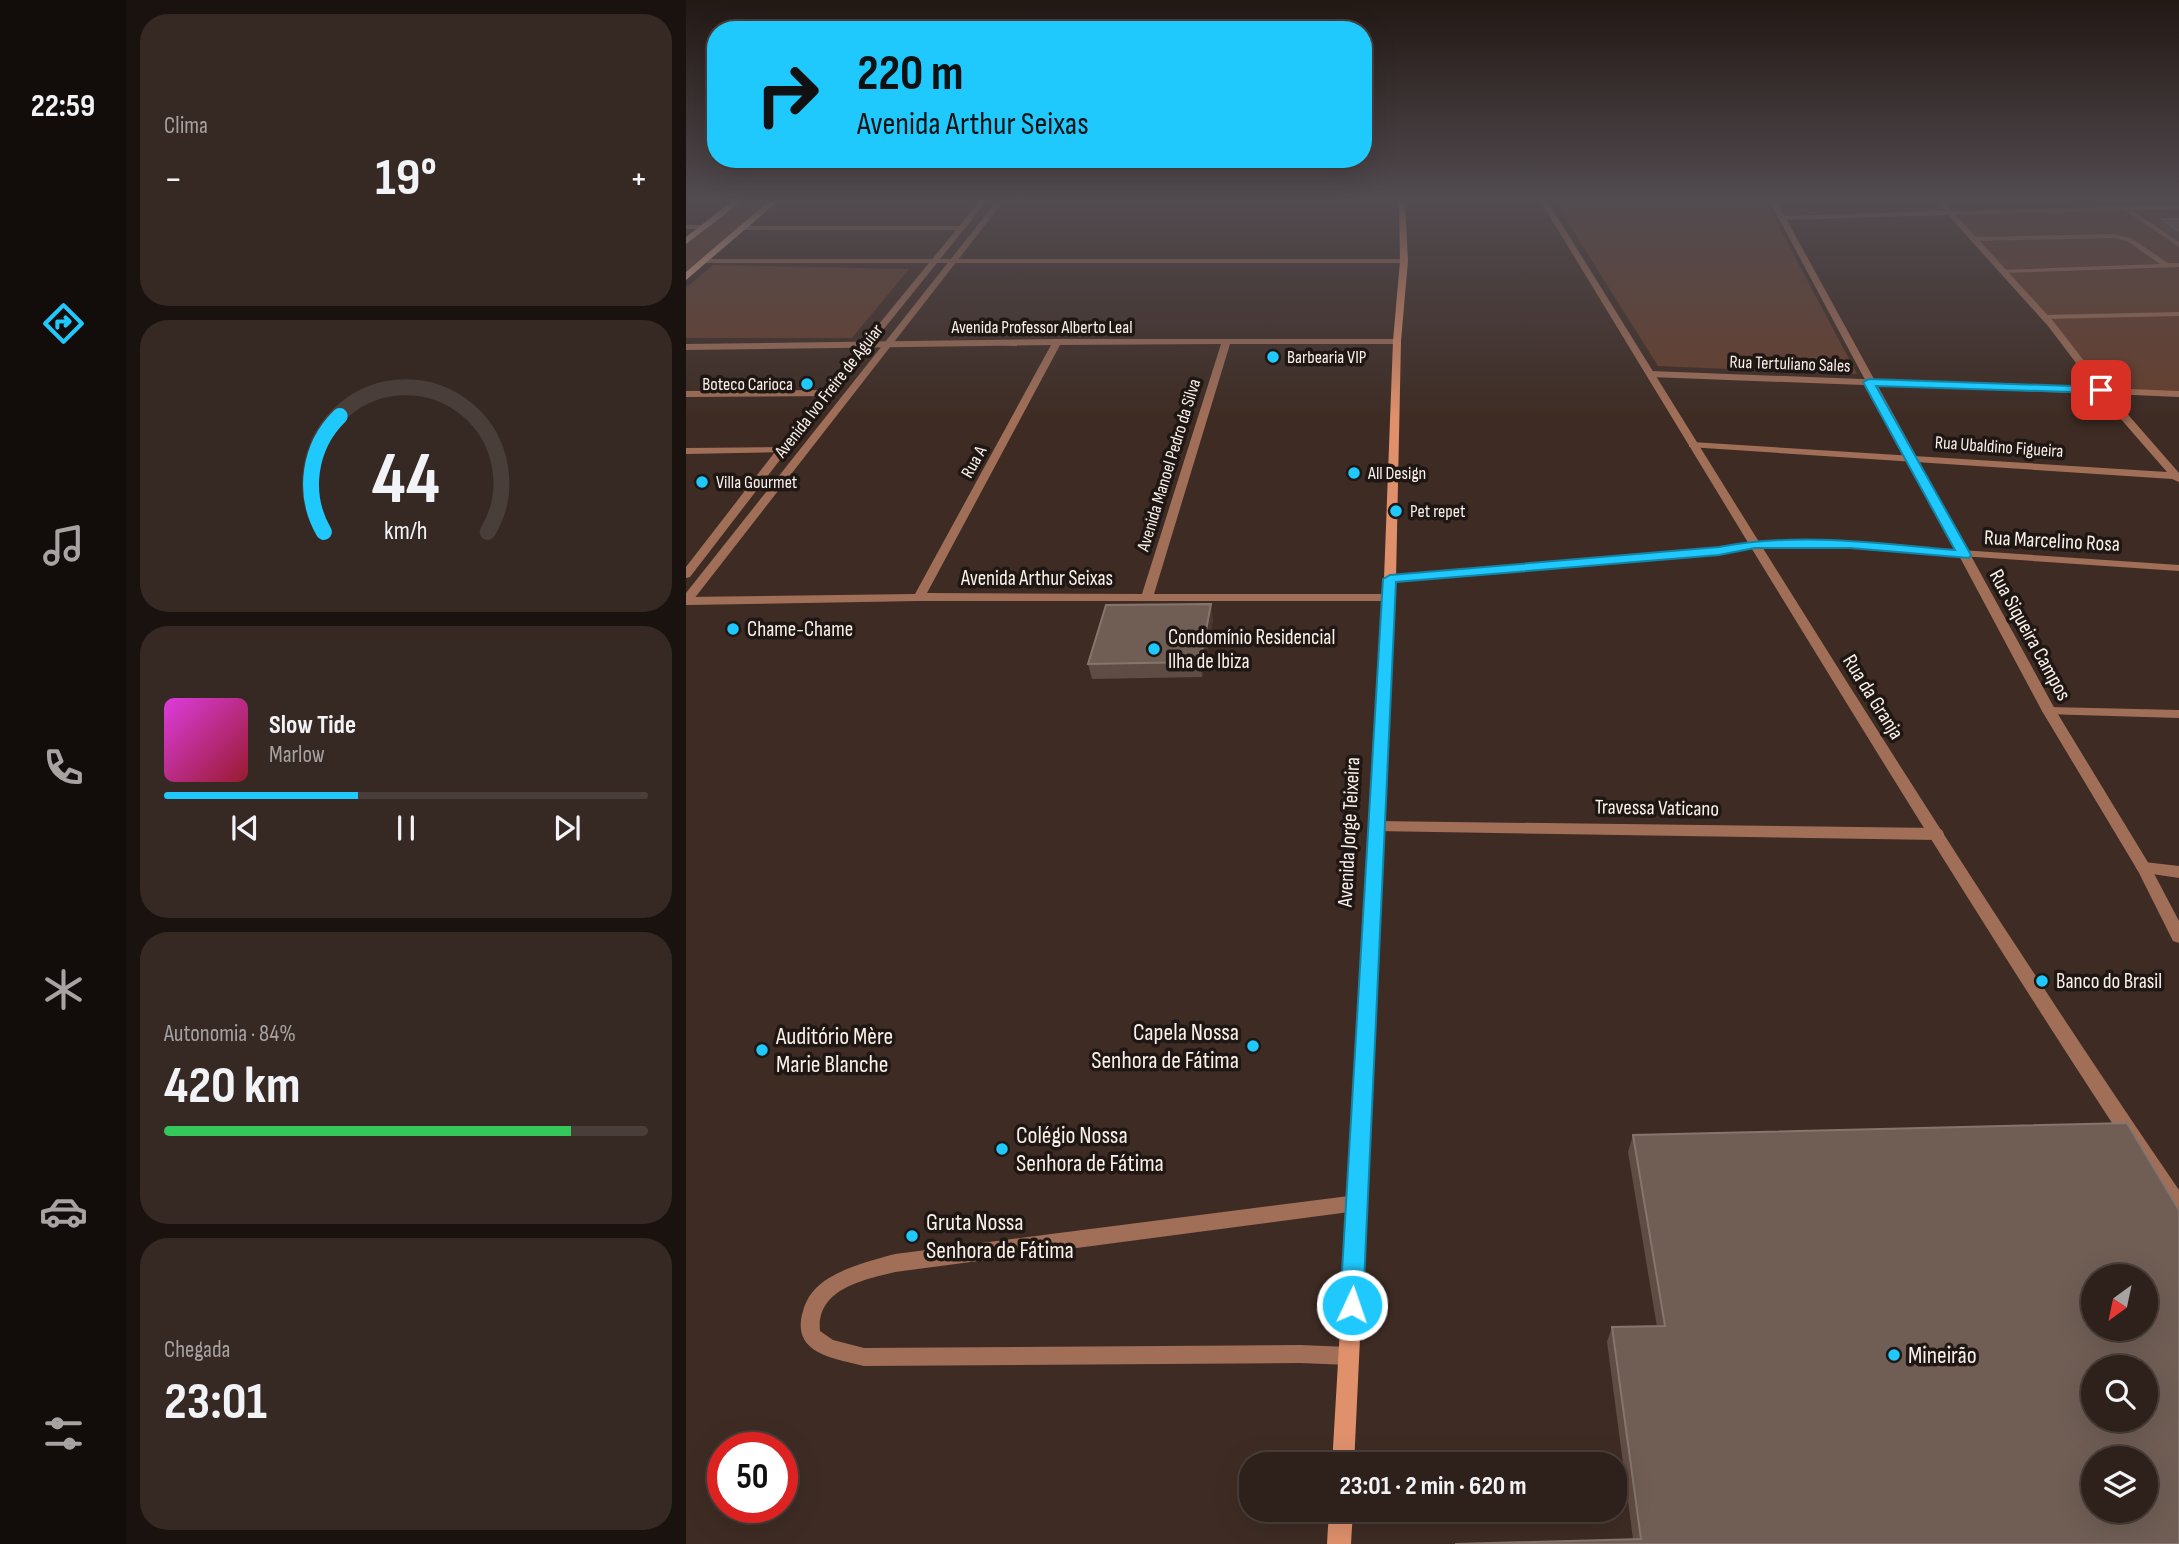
<!DOCTYPE html>
<html lang="pt">
<head>
<meta charset="utf-8">
<style>
  :root { --surface:#2e211b; --page:#362924; --text:#f1f3f6; --muted:#a7a3a3; --line:#493e3a; --accent:#1fc9fd }
  body { margin:0; font-family:"Sofia Sans Condensed",sans-serif; background:var(--page); color:var(--text); height:100vh; display:flex; flex-direction:column; font-size:26px; white-space:nowrap }
  * { box-sizing:border-box; margin:0 }
  p { font-size:23px; color:var(--muted) }
  .icon { flex:none; width:38px; height:38px; fill:none; stroke:currentColor; stroke-width:2; stroke-linecap:round; stroke-linejoin:round }
  .map { position:relative; flex:1; overflow:hidden }
  .sheet { display:flex; flex-direction:column; gap:14px; padding:14px; background:#19120f; width:560px }
  .sheet>* { flex:none }
  .guide { position:absolute; left:21px; top:21px; width:665px; height:147px; border-radius:28px; box-shadow:0 7px 28px #0002,0 0 0 2px var(--line); background:#1fc9fd; color:#111; overflow:hidden }
  .needle { width:46px; rotate:213deg }
  .fabs { position:absolute; left:1395px; top:1264px; display:grid; gap:14px }
  .fabs a { display:grid; place-items:center; width:77px; height:77px; border-radius:50%; background:var(--surface); box-shadow:0 7px 28px #0002,0 0 0 2px var(--line); font-size:35px }
  .speed { position:absolute; left:21px; top:1432px; display:flex; gap:14px; font-size:35px; font-weight:700; text-align:center }
  .speed>* { display:grid; place-content:center; width:91px; height:91px; border-radius:50%; background:var(--surface); box-shadow:0 7px 28px #0002,0 0 0 2px var(--line); line-height:1 }
  .speed .limit { border:10px solid #d22; background:#fff; color:#111 }
  .pin { position:absolute; display:grid; place-items:center; width:60px; height:60px; color:#fff; margin:-30px; border-radius:14px; box-shadow:0 4px 10px #0006 }
  .me { position:absolute; width:77px; margin:-38px; rotate:3deg; stroke-linejoin:round; filter:drop-shadow(0 0 5px #0008) }
  .turn { display:flex; align-items:center; gap:24px; height:147px; padding:0 35px; font-size:32px }
  .turn .icon { width:91px; height:91px; stroke-width:2.5 }
  .turn b { display:block; font-size:49px; line-height:60px }
  .big { font-size:52px; font-weight:700; line-height:1.1 }
  .sheet .tile { flex:1; display:flex; flex-direction:column; justify-content:center; gap:10px; min-width:0; padding:0 24px; border-radius:28px; background:var(--page) }
  .sheet .dial { align-items:center; gap:0 }
  .dial svg { height:182px; overflow:visible; fill:none; stroke:var(--line); stroke-width:7; stroke-linecap:round; text-anchor:middle }
  .dial text { fill:var(--text); stroke:none }
  .song { display:flex; align-items:center; gap:21px }
  .cover { width:84px; height:84px; border-radius:10px; background:linear-gradient(135deg,hsl(300 70% 55%),hsl(350 70% 35%)) }
  .played { height:7px; border-radius:4px; background:linear-gradient(90deg,var(--accent) 40%,var(--line) 40%) }
  .keys { display:flex; justify-content:space-around; direction:ltr }
  .heat { display:flex; justify-content:space-between; align-items:center; font-size:38px; direction:ltr }
  .charge { height:10px; border-radius:5px; background:linear-gradient(90deg,#34c759 84%,var(--line) 0) }
  .trip { position:absolute; left:553px; top:1452px; width:388px; height:70px; border-radius:28px; background:var(--surface); box-shadow:0 7px 28px #0002,0 0 0 2px var(--line); font-weight:700; line-height:70px; text-align:center }
  main { display:flex; flex:1; min-height:0 }
  .dock { display:flex; flex-direction:column; width:126px; justify-content:space-around; align-items:center; background:#120d0b; color:var(--muted) }
  .dock .icon { width:49px; height:49px }
  .dock .current { color:var(--accent) }
  .dock b { font-size:32px; color:var(--text) }
  .map>svg:first-child { display:block }
</style>
</head>
<body>
<main>
<nav class="dock">
<b>22:59</b>
<svg class="icon current" aria-label="directions" viewBox="0 0 24 24"><path d="M12 3l9 9-9 9-9-9zM9 14v-3h6M13 9l2 2-2 2"/></svg>
<svg class="icon" aria-label="music" viewBox="0 0 24 24"><path d="M9 18V5l10-2v13"/><circle cx="6" cy="18" r="3"/><circle cx="16" cy="16" r="3"/></svg>
<svg class="icon" aria-label="phone" viewBox="0 0 24 24"><path d="M5 4h4l2 5-3 2q2 4 5 5l2-3 5 2v4C11 20 4 13 5 4z"/></svg>
<svg class="icon" aria-label="climate" viewBox="0 0 24 24"><path d="M12 3v18M4 7l16 10M4 17L20 7"/></svg>
<svg class="icon" aria-label="car" viewBox="0 0 24 24"><path d="M5 17H2v-5l4-1 3-4h7l3 4 3 1v5h-3M9 17h6M6 11h13"/><circle cx="7" cy="17" r="2"/><circle cx="17" cy="17" r="2"/></svg>
<svg class="icon" aria-label="filters" viewBox="0 0 24 24"><path d="M4 7h16M4 17h16"/><circle cx="9" cy="7" r="2"/><circle cx="15" cy="17" r="2"/></svg>
</nav>
<section class="sheet">
<div class="tile"><p>Clima</p>
<div class="heat"><a>−</a><b class="big">19°</b><a>+</a></div>
</div>
<div class="tile dial"><svg viewBox="0 0 100 80">
<path d="M14 69A42 42 0 1 1 86 69"/>
<path d="M14 69A42 42 0 0 1 21 18" stroke="#1fc9fd"/>
<text x="50" y="56" font-size="32" font-weight="700">44</text>
<text x="50" y="72" font-size="11">km/h</text>
</svg></div>
<div class="tile">
<div class="song"><i class="cover"></i><div><b>Slow Tide</b><p>Marlow</p></div></div>
<div class="played"></div>
<div class="keys"><svg class="icon" aria-label="previous" viewBox="0 0 24 24"><path d="M18 5L8 12l10 7zM5 5v14"/></svg><svg class="icon" aria-label="pause" viewBox="0 0 24 24"><path d="M8 5v14M16 5v14"/></svg><svg class="icon" aria-label="next" viewBox="0 0 24 24"><path d="M6 5l10 7-10 7zM19 5v14"/></svg></div>
</div>
<div class="tile"><p>Autonomia · 84%</p><b class="big">420 km</b><div class="charge"></div></div>
<div class="tile"><p>Chegada</p><b class="big">23:01</b></div>
</section>
<div class="map">
<svg width="1493" height="1544" viewBox="0 0 1493 1544">
  <rect width="100%" height="100%" fill="#3e2c24"/>
  <g fill="#663f2d">
    <polygon points="51,202 89,202 0,276 0,243"/>
    <polygon points="869,202 1080,202 1171,374 972,366"/>
    <polygon points="1493,209 1493,392 1415,390 1369,330 1263,213"/>
    <polygon points="27,265 223,269 166,338 0,338 0,288"/>
  </g>
  <g fill="none" stroke-linecap="round" stroke-linejoin="round">
    <g fill="#a16f58" fill-rule="evenodd">
      <polygon points="1437,207 1441,207 1493,242 1493,247 1437,209"/>
      <polygon points="1428,234 1445,238 1482,263 1493,263 1493,267 1315,273 1313,272 1313,270 1474,264 1441,241 1428,238 1286,241 1283,239 1286,237"/>
      <polygon points="1493,312 1493,316 1358,319 1354,317 1358,315"/>
      <path d="M671,1195L677,1197L679,1203L677,1209L671,1211L209,1272C177,1280 130,1289 134,1331L147,1340L178,1348L614,1345L663,1347L670,1349L672,1356L670,1363L663,1365L614,1363L178,1366C148,1358 104,1354 117,1311C121,1296 130,1286 143,1278C163,1266 187,1260 209,1254Z"/>
    </g>
    <g fill="#a16f58" fill-rule="evenodd">
      <polygon points="1251,202 1258,202 1266,211 1493,205 1493,209 1270,215 1368,322 1419,388 1493,391 1493,397 1424,394 1493,473 1493,482 1486,479 1003,447 1003,443 1006,442 1481,472 1413,394 965,377 961,374 965,371 1409,388 1362,326 1262,215 1095,220 1091,218 1095,216 1259,211"/>
      <polygon points="0,225 17,225 21,227 17,229 0,229"/>
      <polygon points="60,226 275,226 279,228 275,230 57,230"/>
      <polygon points="21,259 718,259 722,261 718,263 18,263 17,261"/>
      <path d="M371,339H714L715,341L711,344H544L468,594H703L707,595V601H233L0,605V597L229,594L365,345L0,350V344ZM535,344L456,594L241,593L374,345Z"/>
      <polygon points="0,391 147,390 152,393 147,396 0,397"/>
      <polygon points="96,447 101,450 100,452 0,454 0,448"/>
      <polygon points="1114,539 1493,565 1493,571 1114,545 1069,547 1033,554 704,582 698,579 704,576 1033,548 1069,541"/>
      <polygon points="1363,707 1493,710 1493,718 1358,714 1356,711"/>
      <polygon points="689,821 1251,828 1256,830 1258,834 1256,838 1251,840 689,831 684,830 682,826 684,822"/>
      <polygon points="1458,862 1493,866 1493,878 1453,872 1450,868 1453,864"/>
    </g>
    <g fill="#a16f58" fill-rule="evenodd">
      <polygon points="293,202 300,202 185,345 150,395 100,452 4,577 0,578 0,567 92,448 144,391 179,341"/>
      <polygon points="310,202 317,202 4,604 0,605 0,593"/>
      <path d="M855,202H862C1068,534 1272,867 1493,1190V1217L1486,1214C1266,883 1062,542 855,202Z"/>
      <polygon points="1084,202 1091,202 1370,711 1463,864 1493,921 1493,943 1487,941 1452,871 1356,711"/>
    </g>
    <g fill="#e0916c" fill-rule="evenodd">
      <polygon points="713,202 719,202 722,261 715,341 710,579 668,1465 646,1465 698,579 707,341 714,261"/>
      <polygon points="643,1510 667,1510 665,1544 641,1544"/>
    </g>
    <g fill="#f6b99c" fill-rule="evenodd">
      <polygon points="45,202 55,202 0,244 0,237"/>
      <polygon points="82,202 91,202 0,280 0,272"/>
    </g>
  </g>
  <g fill="#5f4c44">
    <polygon points="1476,219 1493,219 1493,241 1472,227"/>
    <polygon points="527,619 516,677 406,679 402,664"/>
    <polygon points="947,1135 1493,1544 947,1539 921,1342 926,1327 971,1327 942,1152"/>
  </g>
  <polygon fill="#4b382f" points="525,604 527,619 516,677 514,662"/>
  <g fill="#705e55" stroke="#86756d" stroke-width="2" fill-rule="evenodd">
    <polygon points="1476,219 1493,219 1493,231"/>
    <polygon points="525,604 514,662 402,664 420,605"/>
    <path d="M1441,1123L1493,1210V1544H769L955,1539L926,1327L979,1326L947,1135ZM1407,1276H1460V1328H1407ZM1407,1367H1460V1419H1407ZM1407,1458H1460V1510H1407Z"/>
  </g>
  <linearGradient id="sky" x2="0" y2="1"><stop stop-color="#221814"/><stop offset="0.48" stop-color="#524b50"/><stop offset="1" stop-color="#524b50" stop-opacity="0"/></linearGradient>
  <rect width="1493" height="418" fill="url(#sky)"/>
  <path fill="#1fc9fd" stroke="#1483a4" stroke-width="2" d="M1183,379L1415,387L1420,390L1415,393L1190,386L1285,555L1283,558L1164,548H1069L1033,555L710,582L677,1305L674,1314L666,1317L657,1314L654,1305L697,579L704,575L1033,547C1111,532 1191,543 1269,550L1177,382Z"/>
  <g fill="#1fc9fd" stroke="#1f1713" stroke-width="2.5">
    <circle cx="587" cy="357" r="7"/>
    <circle cx="121" cy="384" r="7"/>
    <circle cx="668" cy="473" r="7"/>
    <circle cx="16" cy="482" r="7"/>
    <circle cx="710" cy="511" r="7"/>
    <circle cx="47" cy="629" r="7"/>
    <circle cx="468" cy="649" r="7"/>
    <circle cx="1356" cy="981" r="7"/>
    <circle cx="567" cy="1046" r="7"/>
    <circle cx="76" cy="1050" r="7"/>
    <circle cx="316" cy="1149" r="7"/>
    <circle cx="226" cy="1236" r="7"/>
    <circle cx="1208" cy="1355" r="7"/>
  </g>
  <g text-anchor="middle" dominant-baseline="central" stroke-width="7" stroke-linejoin="round" paint-order="stroke">
    <g font-size="18" fill="#fcf0ea" stroke="#1f1713">
      <text x="356" y="327">Avenida Professor Alberto Leal</text>
      <text transform="translate(1104 364) rotate(2)">Rua Tertuliano Sales</text>
      <text transform="translate(143 391) rotate(-52)">Avenida Ivo Freire de Aguiar</text>
      <text transform="translate(1313 447) rotate(4)">Rua Ubaldino Figueira</text>
      <text transform="translate(288 462) rotate(-61)">Rua A</text>
      <text transform="translate(483 465) rotate(-73)">Avenida Manoel Pedro da Silva</text>
    </g>
    <g font-size="18" fill="#fcf0ea" stroke="#1f1713" text-anchor="start">
      <text x="601" y="357">Barbearia VIP</text>
      <text x="107" y="384" text-anchor="end">Boteco Carioca</text>
      <text x="682" y="473">All Design</text>
      <text x="30" y="482">Villa Gourmet</text>
      <text x="724" y="511">Pet repet</text>
    </g>
    <g font-size="21" fill="#fcf0ea" stroke="#1f1713">
      <text transform="translate(1366 541) rotate(3)">Rua Marcelino Rosa</text>
      <text x="351" y="578">Avenida Arthur Seixas</text>
      <text transform="translate(1344 635) rotate(61)">Rua Siqueira Campos</text>
      <text transform="translate(1187 697) rotate(58)">Rua da Granja</text>
      <text transform="translate(971 808) rotate(1)">Travessa Vaticano</text>
      <text transform="translate(663 832) rotate(-87)">Avenida Jorge Teixeira</text>
    </g>
    <g font-size="21" fill="#fcf0ea" stroke="#1f1713" text-anchor="start">
      <text x="61" y="629">Chame-Chame</text>
      <text x="482" y="637">Condomínio Residencial<tspan x="482" dy="24">Ilha de Ibiza</tspan></text>
      <text x="1370" y="981">Banco do Brasil</text>
    </g>
    <g font-size="24" fill="#fcf0ea" stroke="#1f1713" text-anchor="start">
      <text x="553" y="1032" text-anchor="end">Capela Nossa<tspan x="553" dy="28">Senhora de Fátima</tspan></text>
      <text x="90" y="1036">Auditório Mère<tspan x="90" dy="28">Marie Blanche</tspan></text>
      <text x="330" y="1135">Colégio Nossa<tspan x="330" dy="28">Senhora de Fátima</tspan></text>
      <text x="240" y="1222">Gruta Nossa<tspan x="240" dy="28">Senhora de Fátima</tspan></text>
      <text x="1222" y="1355">Mineirão</text>
    </g>
  </g>
</svg>
<div class="fabs">
<a><svg class="needle" viewBox="-14 -14 28 28"><path d="M0-13l5 13h-10z" fill="#e53935"/><path d="M0 13l5-13h-10z" fill="#a7a3a3"/></svg></a>
<a><svg class="icon" aria-label="search" viewBox="0 0 24 24"><circle cx="10" cy="10" r="6"/><path d="M15 15l6 6"/></svg></a>
<a><svg class="icon" aria-label="layers" viewBox="0 0 24 24"><path d="M12 4l9 5-9 5-9-5zM3 14l9 5 9-5"/></svg></a>
</div>
<div class="speed"><div class="limit">50</div></div>
<div class="pin" style="left:1415px;top:390px;background:#d93025"><svg class="icon" aria-label="arrive" viewBox="0 0 24 24"><path d="M6 21V4h12l-3 4 3 4H6"/></svg></div>
<svg class="me" style="left:666px;top:1305px" viewBox="-20 -20 40 40"><circle r="17" fill="#1fc9fd" stroke="#fff" stroke-width="3"/><path d="M0-11L8 9 0 5-8 9z" fill="#fff"/></svg>
<div class="trip">23:01 · 2 min · 620 m</div>
<div class="guide">
<div class="turn"><svg class="icon" aria-label="right" viewBox="0 0 24 24"><path d="M7 20v-9h11M14 6l5 5-5 5"/></svg><div><b>220 m</b>Avenida Arthur Seixas</div></div>
</div>
</div>
</main>
</body>
</html>
